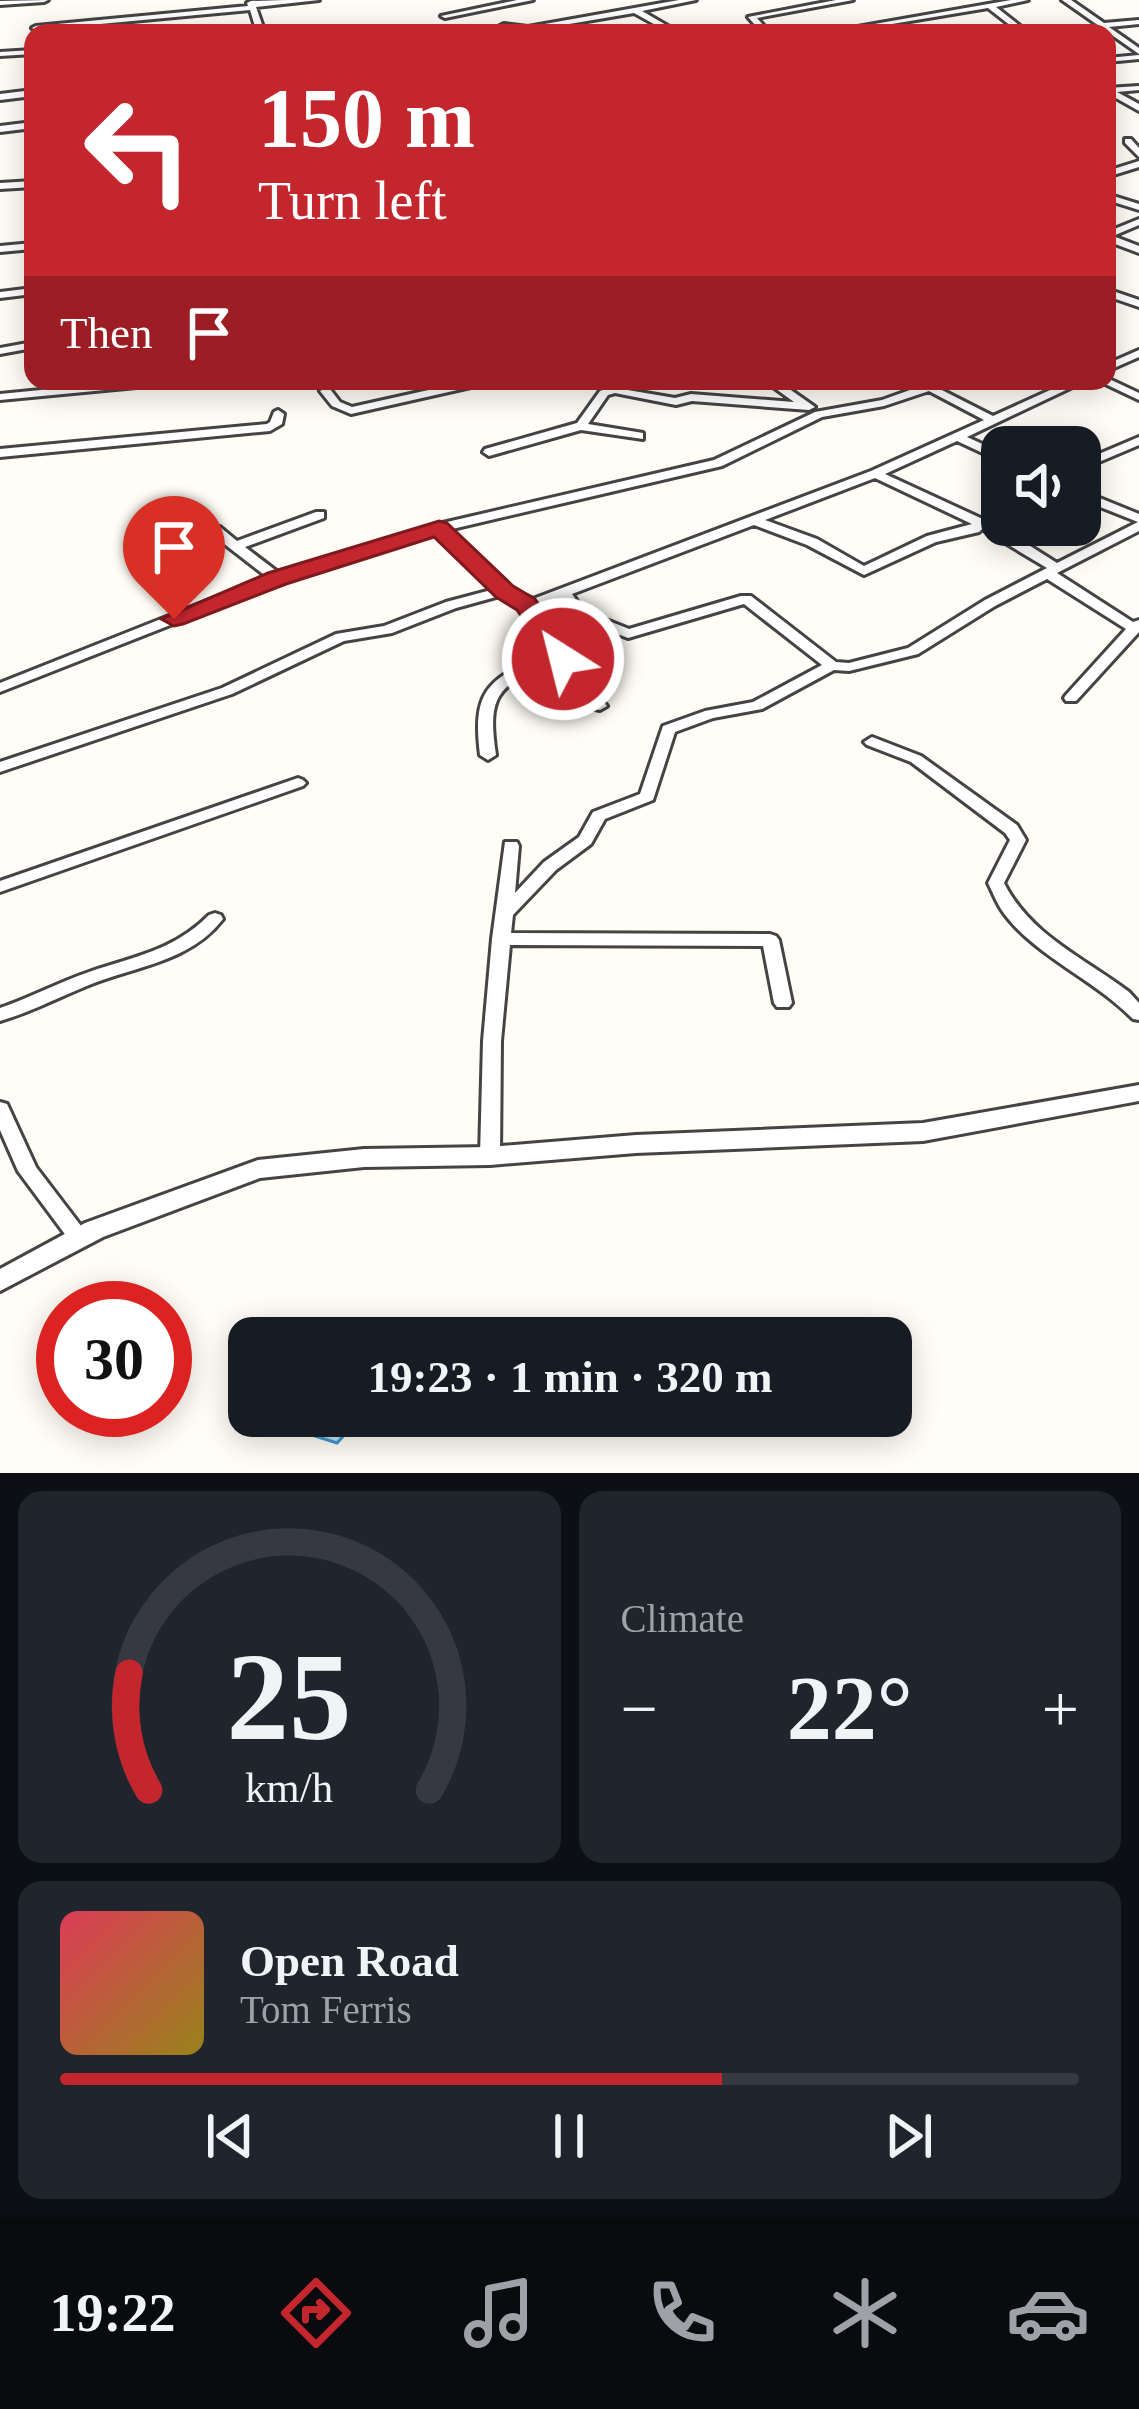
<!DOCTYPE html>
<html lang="en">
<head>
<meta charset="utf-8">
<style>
  :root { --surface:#171b24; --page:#20242c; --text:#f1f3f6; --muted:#9ea1a6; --line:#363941; --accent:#c4262e }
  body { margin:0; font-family:"Times New Roman",serif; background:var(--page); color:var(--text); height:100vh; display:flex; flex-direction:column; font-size:45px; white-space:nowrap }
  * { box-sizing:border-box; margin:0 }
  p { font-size:39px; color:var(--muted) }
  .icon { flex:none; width:66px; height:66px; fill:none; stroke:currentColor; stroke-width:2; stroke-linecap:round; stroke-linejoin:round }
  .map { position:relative; height:1473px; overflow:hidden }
  .details { display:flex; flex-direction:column; gap:18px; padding:18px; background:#0d0f14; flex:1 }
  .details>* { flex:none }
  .banner { position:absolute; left:24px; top:24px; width:1092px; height:366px; border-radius:24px; box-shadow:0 6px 30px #0003; background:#c4262e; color:#fff; overflow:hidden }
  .fabs { position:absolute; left:981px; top:426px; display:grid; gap:24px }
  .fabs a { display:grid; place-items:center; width:120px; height:120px; border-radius:24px; background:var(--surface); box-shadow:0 6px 30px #0003; font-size:60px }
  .speed { position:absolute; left:36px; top:1281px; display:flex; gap:24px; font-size:60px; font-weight:700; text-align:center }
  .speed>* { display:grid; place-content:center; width:156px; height:156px; border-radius:50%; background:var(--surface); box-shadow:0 6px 30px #0003; line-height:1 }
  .speed .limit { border:18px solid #d22; background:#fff; color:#111 }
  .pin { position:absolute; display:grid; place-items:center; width:102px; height:102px; color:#fff; margin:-123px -51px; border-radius:50% 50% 50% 0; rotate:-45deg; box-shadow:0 0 12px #0007 }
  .pin .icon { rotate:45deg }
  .me { position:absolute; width:132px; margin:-66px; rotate:324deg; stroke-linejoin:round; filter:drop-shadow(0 0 9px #0008) }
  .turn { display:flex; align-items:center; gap:42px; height:252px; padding:0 36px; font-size:54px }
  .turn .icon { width:156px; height:156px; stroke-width:2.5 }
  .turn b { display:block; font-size:84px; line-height:102px }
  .then { display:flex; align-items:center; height:114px; padding:0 36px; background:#0003; gap:24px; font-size:45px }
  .big { font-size:90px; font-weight:700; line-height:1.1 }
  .details .tile { flex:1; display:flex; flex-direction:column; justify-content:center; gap:18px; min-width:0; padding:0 42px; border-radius:24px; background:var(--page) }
  .details .dial { align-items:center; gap:0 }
  .dial svg { height:312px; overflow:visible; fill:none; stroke:var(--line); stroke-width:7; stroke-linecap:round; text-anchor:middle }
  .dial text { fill:var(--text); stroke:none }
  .song { display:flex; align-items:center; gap:36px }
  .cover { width:144px; height:144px; border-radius:18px; background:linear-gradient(135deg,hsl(350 70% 55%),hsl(50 70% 35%)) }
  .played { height:12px; border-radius:6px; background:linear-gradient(90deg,var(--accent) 65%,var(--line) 65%) }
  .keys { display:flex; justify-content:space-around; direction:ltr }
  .heat { display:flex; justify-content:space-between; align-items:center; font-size:66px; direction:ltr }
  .details .tiles { flex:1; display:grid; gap:18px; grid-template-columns:1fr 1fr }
  .tile:last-child { grid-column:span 2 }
  .trip { position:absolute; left:228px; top:1317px; width:684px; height:120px; border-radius:24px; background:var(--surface); box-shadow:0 6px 30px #0003; font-weight:700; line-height:120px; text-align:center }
  .menu { display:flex; height:192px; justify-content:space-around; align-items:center; background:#090b0e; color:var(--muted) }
  .menu .icon { width:84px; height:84px }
  .menu .active { color:var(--accent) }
  .menu b { font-size:54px; color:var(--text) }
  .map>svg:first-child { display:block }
</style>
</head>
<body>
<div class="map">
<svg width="1139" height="1473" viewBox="0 0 1139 1473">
  <rect width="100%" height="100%" fill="#fffdf5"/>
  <polygon fill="#b9e0f7" stroke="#3f96cf" stroke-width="3" points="307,1416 441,1416 446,1427 434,1429 359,1419 337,1443 296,1430 293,1421 307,1421"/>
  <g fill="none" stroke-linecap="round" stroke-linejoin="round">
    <g stroke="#444" stroke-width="6">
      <g id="minor">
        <polygon points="48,0 44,2 0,5 0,1"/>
        <polygon points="286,0 319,0 256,7 265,33 257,33 250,10 36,30 32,28 36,26 248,6 247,3 251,1"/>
        <polygon points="517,0 533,0 445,18 441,16"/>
        <polygon points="679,0 696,0 642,11 680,33 670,33 634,13 528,31 500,26 504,24 528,27"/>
        <polygon points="836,0 853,0 757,18 770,33 762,33 748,17"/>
        <polygon points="1011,0 1028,0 996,7 1029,33 1020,33 988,8 850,31 846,29"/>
        <polygon points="1062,0 1071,0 1104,23 1139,20 1139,24 1109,27 1139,48 1139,54"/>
        <polygon points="33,50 33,54 0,56 0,52"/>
        <polygon points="1139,55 1139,59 1107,62 1107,58"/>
        <polygon points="1139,86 1139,90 1117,92 1139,104 1139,111 1107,93 1107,88"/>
        <polygon points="33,90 33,96 0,100 0,94"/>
        <polygon points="33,122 33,128 0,132 0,126"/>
        <polygon points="1125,139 1131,139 1139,148 1139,157 1125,143"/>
        <polygon points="1139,161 1139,167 1107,177 1107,171"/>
        <polygon points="33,181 33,187 0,189 0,183"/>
        <polygon points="1107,194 1139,204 1139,210 1107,200"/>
        <polygon points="1139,219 1139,225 1113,236 1139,246 1139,253 1107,241 1107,232"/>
        <polygon points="33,243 33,249 0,252 0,246"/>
        <polygon points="33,288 33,294 0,298 0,292"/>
        <polygon points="1107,289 1139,300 1139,307 1107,296"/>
        <polygon points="33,342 33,348 0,354 0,348"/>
        <polygon points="1139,350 1139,357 1107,371 1107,364"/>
        <polygon points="1107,378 1139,393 1139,400 1099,381 1107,381"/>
        <polygon points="132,381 174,381 168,384 0,400 0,394"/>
        <polygon points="469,381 490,381 484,384 351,414 332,406 320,391 326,388 330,389 340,402 352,407"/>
        <polygon points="765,381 778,381 815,407 809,410 692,401 676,405 615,393 608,395 588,424 643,433 643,439 581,430 489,456 483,452 485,449 577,423 600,391 610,387 675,398 691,394 794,402"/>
        <path d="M1070,381H1085L967,437L1002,453V462L957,441L885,474L1000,527L1057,563L1138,522L1080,499V490L1139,514V531L1057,573L1133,622L1139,620V632L1076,701H1066L1064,698L1066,695L1126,629L1047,579L995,606L918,654L849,671L834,670L762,709L713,718L675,732L653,800L605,819L591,844L556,870L513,915L511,933L770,934L776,936L779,940L792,1003L789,1007H777L774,1003L763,946L510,945L501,1041L500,1156L497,1161L490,1163L483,1161L480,1156L483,1041L492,939L505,842H517L519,846L515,893L544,862L579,837L593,812L640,794L663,726L705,711L753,702L822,665L744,604L628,638L574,617L561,598L534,608L551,635L607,706L600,710L595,709L554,658C501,688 486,689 496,755L488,760L480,755C471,684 492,681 548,650L538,637L520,603L503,595L456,608L392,633L344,641L232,694L0,772V762L222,688L336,634L384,626L446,602L495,589L437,533L282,581L0,692V683L267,577L210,533L209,530L210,527H220L237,541L316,512H324V518L245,547L279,573L434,525L714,460L815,412L882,400L921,386L922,383L926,382L993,416ZM929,391L984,420L871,471L533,599L509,588L448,530L722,466L822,417L884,406ZM875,478L972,524L927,536L864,566L817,539L765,520ZM754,525L807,545L864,575L936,542L979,532L982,529L1047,568L985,600L908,648L849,663L836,662L751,596H741L629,629L584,611L572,594Z"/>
        <polygon points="278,410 284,414 282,424 270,431 0,457 0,449 267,424 270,422 274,412"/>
        <polygon points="1139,437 1139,445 1080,470 1080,462"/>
        <path d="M872,737L921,756L1017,825L1026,840L1004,883C1030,935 1084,958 1129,992L1139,1003V1020L1133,1019C1093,978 1031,954 1001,909C996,901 992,891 988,883L1010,840L1005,833L911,762L867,745L864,742Z"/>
        <polygon points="298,778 303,780 306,783 303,786 0,892 0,881"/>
        <path d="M215,913L221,915L223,919C190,962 136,966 89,985C59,997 31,1012 0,1021V1008C30,998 59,982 89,972C135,956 173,951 209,915Z"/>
        <polygon points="0,1102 7,1104 36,1167 81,1226 92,1227 95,1233 92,1239 77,1243 70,1241 18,1171 0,1130"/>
      </g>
    </g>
    <g stroke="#444" stroke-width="6">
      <polygon id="tertiary" points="1139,1085 1139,1101 923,1141 636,1153 490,1165 364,1167 260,1178 103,1237 0,1291 0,1269 85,1223 258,1160 364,1149 490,1147 636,1135 923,1123"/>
    </g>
    <use href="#minor" fill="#fff" fill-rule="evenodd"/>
    <use href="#tertiary" fill="#fff" fill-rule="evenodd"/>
  </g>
  <polygon fill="#c4262e" stroke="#7f191e" stroke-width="3" points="439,521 447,523 513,586 535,599 576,659 573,665 554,665 517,610 496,597 434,537 286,584 183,624 174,626 161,619 268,573"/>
</svg>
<div class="fabs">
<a><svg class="icon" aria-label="sound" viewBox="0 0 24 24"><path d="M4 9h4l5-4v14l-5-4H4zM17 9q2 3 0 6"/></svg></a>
</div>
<div class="speed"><div class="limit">30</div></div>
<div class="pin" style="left:174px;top:619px;background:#d93025"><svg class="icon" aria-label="arrive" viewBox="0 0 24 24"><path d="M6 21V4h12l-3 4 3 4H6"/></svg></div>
<svg class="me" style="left:563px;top:659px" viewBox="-20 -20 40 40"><circle r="17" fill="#c4262e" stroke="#fff" stroke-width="3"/><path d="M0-11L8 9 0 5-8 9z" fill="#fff"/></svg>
<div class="trip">19:23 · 1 min · 320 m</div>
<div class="banner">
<div class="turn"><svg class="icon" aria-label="left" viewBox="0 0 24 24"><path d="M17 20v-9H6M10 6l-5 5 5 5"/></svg><div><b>150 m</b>Turn left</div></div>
<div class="then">Then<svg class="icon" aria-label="arrive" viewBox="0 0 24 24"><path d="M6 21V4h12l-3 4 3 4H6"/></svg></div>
</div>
</div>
<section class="details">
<div class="tiles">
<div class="tile dial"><svg viewBox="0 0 100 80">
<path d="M14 69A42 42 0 1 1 86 69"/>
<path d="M14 69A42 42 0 0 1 9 39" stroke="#c4262e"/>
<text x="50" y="56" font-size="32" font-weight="700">25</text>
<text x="50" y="72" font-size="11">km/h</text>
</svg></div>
<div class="tile"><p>Climate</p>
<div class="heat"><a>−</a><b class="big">22°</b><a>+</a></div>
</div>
<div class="tile">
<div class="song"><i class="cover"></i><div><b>Open Road</b><p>Tom Ferris</p></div></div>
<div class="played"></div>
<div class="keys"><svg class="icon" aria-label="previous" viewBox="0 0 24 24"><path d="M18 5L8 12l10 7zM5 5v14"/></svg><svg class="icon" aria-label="pause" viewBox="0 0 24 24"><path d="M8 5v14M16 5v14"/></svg><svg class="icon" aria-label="next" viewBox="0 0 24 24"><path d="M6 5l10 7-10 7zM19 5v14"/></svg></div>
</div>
</div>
</section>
<nav class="menu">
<b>19:22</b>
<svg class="icon active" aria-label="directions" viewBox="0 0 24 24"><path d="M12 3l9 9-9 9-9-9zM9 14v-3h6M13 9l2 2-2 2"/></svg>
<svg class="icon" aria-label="music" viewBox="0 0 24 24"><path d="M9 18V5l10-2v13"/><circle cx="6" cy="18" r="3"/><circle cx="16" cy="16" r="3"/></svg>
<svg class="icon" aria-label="phone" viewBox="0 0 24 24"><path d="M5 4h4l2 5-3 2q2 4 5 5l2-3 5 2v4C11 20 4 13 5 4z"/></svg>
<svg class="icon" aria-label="climate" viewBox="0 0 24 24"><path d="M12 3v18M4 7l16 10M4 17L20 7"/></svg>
<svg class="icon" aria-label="car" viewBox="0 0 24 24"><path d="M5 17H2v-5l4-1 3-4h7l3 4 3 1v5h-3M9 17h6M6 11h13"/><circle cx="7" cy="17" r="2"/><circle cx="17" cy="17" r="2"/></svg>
</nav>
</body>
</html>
